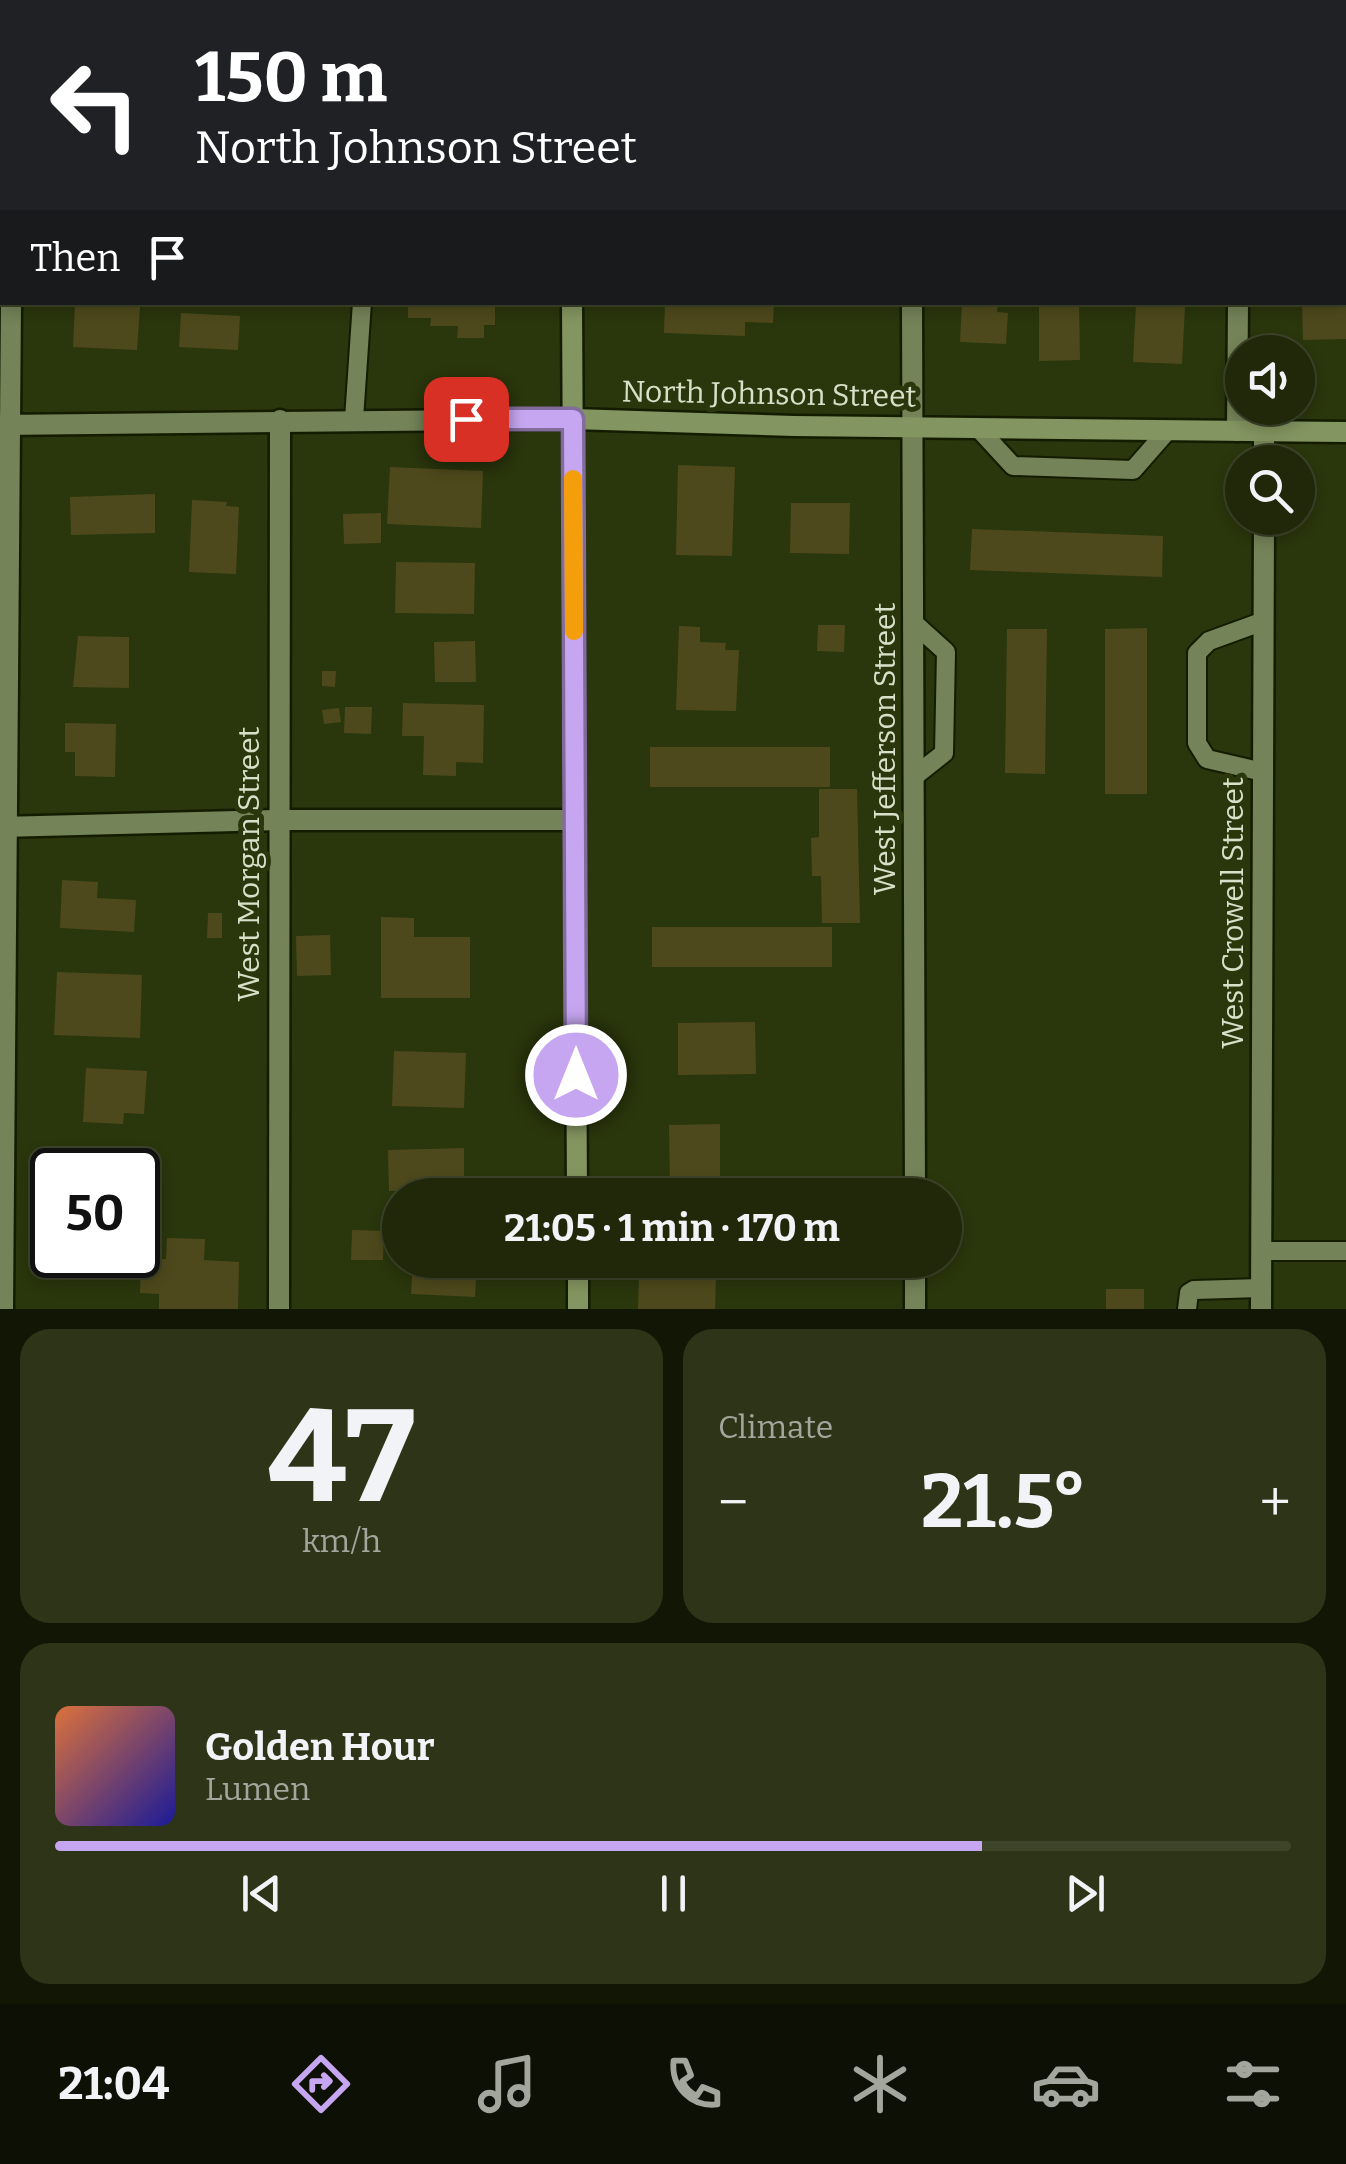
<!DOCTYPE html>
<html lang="en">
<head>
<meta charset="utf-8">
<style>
  :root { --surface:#202809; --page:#2d3417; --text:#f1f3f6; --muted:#a2a69c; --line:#3d442a; --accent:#c6a6f0 }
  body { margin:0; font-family:Bitter,serif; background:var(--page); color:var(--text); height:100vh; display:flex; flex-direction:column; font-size:38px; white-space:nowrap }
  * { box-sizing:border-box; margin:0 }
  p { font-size:32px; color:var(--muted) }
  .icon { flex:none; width:55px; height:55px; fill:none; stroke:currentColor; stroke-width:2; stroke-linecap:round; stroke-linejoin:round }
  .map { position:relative; height:1309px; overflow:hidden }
  .drawer { display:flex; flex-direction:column; gap:20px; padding:20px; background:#121605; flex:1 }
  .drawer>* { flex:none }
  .guide { position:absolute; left:0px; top:0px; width:1348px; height:305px; box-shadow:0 5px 15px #0003,0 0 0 2px var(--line); background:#202124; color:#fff; overflow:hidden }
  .controls { position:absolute; left:1225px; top:335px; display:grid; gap:20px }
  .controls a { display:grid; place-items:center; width:90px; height:90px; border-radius:50%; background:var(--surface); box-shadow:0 5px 15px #0003,0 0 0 2px var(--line); font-size:50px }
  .speed { position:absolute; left:30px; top:1148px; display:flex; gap:20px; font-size:50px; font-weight:700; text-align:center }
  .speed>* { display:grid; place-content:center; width:130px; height:130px; border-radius:50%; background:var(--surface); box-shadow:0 5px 15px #0003,0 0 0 2px var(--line); line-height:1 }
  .speed .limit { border:5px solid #111; border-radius:15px; background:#fff; color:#111 }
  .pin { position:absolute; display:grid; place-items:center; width:85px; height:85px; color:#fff; margin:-42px; border-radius:20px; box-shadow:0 5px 15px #0006 }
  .me { position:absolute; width:110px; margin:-55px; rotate:0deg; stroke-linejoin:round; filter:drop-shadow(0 0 8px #0008) }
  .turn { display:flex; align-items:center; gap:35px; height:210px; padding:0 30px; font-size:45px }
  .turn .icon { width:130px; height:130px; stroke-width:2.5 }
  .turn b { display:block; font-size:70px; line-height:85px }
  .then { display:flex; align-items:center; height:95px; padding:0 30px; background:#0003; gap:20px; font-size:38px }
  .big { font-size:75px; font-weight:700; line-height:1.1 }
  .drawer .card { flex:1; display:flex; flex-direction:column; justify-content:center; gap:15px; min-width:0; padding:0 35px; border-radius:30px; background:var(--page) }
  .drawer .dial { align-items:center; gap:0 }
  .dial b { font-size:130px; line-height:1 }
  .song { display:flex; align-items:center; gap:30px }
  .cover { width:120px; height:120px; border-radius:15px; background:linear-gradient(135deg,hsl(20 70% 55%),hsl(240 70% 35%)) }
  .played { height:10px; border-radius:5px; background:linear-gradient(90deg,var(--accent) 75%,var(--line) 75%) }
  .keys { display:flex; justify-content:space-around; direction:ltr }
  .heat { display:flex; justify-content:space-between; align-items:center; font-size:55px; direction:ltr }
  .drawer .tiles { flex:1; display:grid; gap:20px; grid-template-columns:1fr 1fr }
  .card:last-child { grid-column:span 2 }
  .trip { position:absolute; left:382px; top:1178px; width:580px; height:100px; border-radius:50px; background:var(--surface); box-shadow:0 5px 15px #0003,0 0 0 2px var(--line); font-weight:700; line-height:100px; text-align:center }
  .tabs { display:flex; height:160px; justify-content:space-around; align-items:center; background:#0d1004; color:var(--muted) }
  .tabs .icon { width:70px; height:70px }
  .tabs .active { color:var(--accent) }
  .tabs b { font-size:45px; color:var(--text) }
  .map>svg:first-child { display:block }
</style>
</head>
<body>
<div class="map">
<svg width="1346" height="1309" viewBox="0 0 1346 1309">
  <rect width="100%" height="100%" fill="#2a360c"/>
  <g fill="#4e491c">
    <polygon points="408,302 495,302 495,325 484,325 484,338 457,338 458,326 430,326 431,318 408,318"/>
    <polygon points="665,302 774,302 773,323 745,322 745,336 664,333"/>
    <polygon points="962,302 998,302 997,312 1008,313 1006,344 960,342"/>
    <polygon points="1039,302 1079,302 1080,360 1039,361"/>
    <polygon points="1302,302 1346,302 1346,339 1303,340"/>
    <polygon points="75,304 140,307 137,350 73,347"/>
    <polygon points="1136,305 1185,307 1182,364 1133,362"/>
    <polygon points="181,313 240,316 238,350 179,347"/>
    <polygon points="678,465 735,467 732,556 676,555"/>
    <polygon points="390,467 483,471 481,528 387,524"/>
    <polygon points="155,494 155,533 71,535 70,497"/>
    <polygon points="192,500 227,502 226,506 239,507 236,574 189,572"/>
    <polygon points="791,503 850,503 849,554 790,553"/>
    <polygon points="381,513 381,543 344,544 343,514"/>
    <polygon points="972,529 1163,536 1162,577 970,570"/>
    <polygon points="396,562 475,563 474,614 395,613"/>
    <polygon points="818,625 845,625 844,652 817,651"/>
    <polygon points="679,626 700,627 700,642 726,643 725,650 739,650 736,711 676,710"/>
    <polygon points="1147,628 1147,794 1105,794 1105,629"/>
    <polygon points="1007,629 1047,629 1045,774 1005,773"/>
    <polygon points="78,636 129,637 129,688 73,687"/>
    <polygon points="475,641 476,682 435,682 434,642"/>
    <polygon points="322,671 336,671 335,687 322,686"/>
    <polygon points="403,703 484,705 483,763 456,762 456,776 423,775 424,736 402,736"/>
    <polygon points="345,707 372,707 371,734 344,733"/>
    <polygon points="339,708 341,722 324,724 322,710"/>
    <polygon points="65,723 116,724 115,777 75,776 75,752 65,752"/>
    <rect x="650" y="747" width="180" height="40"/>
    <polygon points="819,789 857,789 860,923 822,923 821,876 812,876 811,838 819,837"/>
    <polygon points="62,880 98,882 97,898 136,900 134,932 60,928"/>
    <polygon points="208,913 222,913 222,938 207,938"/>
    <polygon points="381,917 414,918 414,937 470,937 470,998 381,998"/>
    <rect x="652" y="927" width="180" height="40"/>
    <polygon points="330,935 331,975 297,976 296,936"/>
    <polygon points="57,972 142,975 140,1038 54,1035"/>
    <polygon points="755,1022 756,1074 678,1075 678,1023"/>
    <polygon points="394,1051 466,1053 464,1108 392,1106"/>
    <polygon points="86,1068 147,1071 144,1114 124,1113 123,1124 83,1122"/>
    <polygon points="720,1124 720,1189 670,1189 669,1125"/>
    <polygon points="464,1148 464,1189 389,1191 388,1150"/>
    <polygon points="352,1230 384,1231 383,1260 351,1260"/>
    <polygon points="167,1238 205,1239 204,1260 239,1262 238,1309 159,1309 159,1294 140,1293 141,1258 166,1259"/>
    <polygon points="413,1260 477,1260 475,1297 411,1294"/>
    <polygon points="639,1274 716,1278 715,1309 638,1309"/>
    <rect x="1106" y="1289" width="38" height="20"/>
  </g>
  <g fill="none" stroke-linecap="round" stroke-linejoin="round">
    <g stroke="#141c00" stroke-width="22">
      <g id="service">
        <polyline points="354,419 362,302"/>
        <polyline points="977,427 1013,466 1133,470 1168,430"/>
        <polyline points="915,624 946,652 944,753 915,776"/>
        <polyline points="1263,772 1207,759 1197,743 1197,653 1209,641 1264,621"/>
        <polyline points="1262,1251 1346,1251"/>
        <polyline points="1187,1309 1189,1293 1194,1290 1261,1288"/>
      </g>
    </g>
    <g stroke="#141c00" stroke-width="25">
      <g id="minor">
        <polyline points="13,2 13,0"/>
        <polyline points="1238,2 1238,0"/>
        <polyline points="1345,29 1346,29"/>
        <polyline points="0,30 2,29"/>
        <polyline points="912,302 915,1195"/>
        <polyline points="0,425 573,419"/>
        <polyline points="1237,431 1238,302"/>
        <polyline points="0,827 279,820 575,820"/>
        <polyline points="3,1309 11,302"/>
        <polyline points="279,1309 280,420"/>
        <polyline points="915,1309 915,1260"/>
      </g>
    </g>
    <g stroke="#141c00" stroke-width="25">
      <g id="tertiary">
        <polyline points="1264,462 1264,432"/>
        <polyline points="1261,1309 1264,518"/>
      </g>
    </g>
    <g stroke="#141c00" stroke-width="25">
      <g id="secondary">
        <polyline points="571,0 571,2"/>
        <polyline points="572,302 577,1195"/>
        <polyline points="573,419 794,426 1346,432"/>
        <polyline points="578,1260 578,1309"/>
      </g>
    </g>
    <use href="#service" stroke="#748358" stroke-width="18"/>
    <use href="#minor" stroke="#748358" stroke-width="20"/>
    <use href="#tertiary" stroke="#748358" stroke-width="20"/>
    <use href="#secondary" stroke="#839560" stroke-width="20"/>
  </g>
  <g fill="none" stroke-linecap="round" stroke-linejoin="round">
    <g stroke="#816c9c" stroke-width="25">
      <polyline id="route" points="466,419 573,419 576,1075"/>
    </g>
    <use href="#route" stroke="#c6a6f0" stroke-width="18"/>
    <polyline stroke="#f59e0b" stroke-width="18" points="573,479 574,631"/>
  </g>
  <g text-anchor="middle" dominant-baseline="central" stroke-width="10" stroke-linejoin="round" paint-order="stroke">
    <g font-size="30" fill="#d8e0c9" stroke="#2a360c">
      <text transform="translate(769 394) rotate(1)">North Johnson Street</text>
      <text transform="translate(885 749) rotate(-90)">West Jefferson Street</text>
      <text transform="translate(249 864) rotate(-90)">West Morgan Street</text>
      <text transform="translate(1233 913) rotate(-90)">West Crowell Street</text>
    </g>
  </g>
</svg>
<div class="controls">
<a><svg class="icon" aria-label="sound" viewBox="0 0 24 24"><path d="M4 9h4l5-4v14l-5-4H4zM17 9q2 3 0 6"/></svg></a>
<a><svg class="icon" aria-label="search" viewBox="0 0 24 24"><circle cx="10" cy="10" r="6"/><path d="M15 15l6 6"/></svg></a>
</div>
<div class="speed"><div class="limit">50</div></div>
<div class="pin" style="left:466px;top:419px;background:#d93025"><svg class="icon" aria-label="arrive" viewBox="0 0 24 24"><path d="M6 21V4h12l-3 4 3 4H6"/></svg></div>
<svg class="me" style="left:576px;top:1075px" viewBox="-20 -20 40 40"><circle r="17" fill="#c6a6f0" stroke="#fff" stroke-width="3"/><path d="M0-11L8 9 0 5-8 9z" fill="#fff"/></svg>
<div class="trip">21:05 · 1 min · 170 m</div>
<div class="guide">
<div class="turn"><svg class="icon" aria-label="left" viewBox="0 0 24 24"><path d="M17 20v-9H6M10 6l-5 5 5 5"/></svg><div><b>150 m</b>North Johnson Street</div></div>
<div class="then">Then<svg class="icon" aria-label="arrive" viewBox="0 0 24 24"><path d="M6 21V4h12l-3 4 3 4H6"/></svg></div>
</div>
</div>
<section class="drawer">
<div class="tiles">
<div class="card dial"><b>47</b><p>km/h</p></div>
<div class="card"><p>Climate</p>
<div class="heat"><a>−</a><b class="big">21.5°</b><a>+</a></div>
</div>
<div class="card">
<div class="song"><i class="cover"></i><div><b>Golden Hour</b><p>Lumen</p></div></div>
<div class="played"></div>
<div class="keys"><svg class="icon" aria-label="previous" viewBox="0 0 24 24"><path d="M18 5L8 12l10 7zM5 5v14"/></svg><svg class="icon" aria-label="pause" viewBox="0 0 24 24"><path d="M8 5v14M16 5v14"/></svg><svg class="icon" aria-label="next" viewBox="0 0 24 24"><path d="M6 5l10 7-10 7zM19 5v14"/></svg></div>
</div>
</div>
</section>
<nav class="tabs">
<b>21:04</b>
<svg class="icon active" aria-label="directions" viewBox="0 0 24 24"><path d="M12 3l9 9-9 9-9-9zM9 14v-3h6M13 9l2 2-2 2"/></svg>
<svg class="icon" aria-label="music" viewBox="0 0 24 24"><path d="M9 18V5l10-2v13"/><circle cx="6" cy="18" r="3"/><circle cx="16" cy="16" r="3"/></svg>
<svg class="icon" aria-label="phone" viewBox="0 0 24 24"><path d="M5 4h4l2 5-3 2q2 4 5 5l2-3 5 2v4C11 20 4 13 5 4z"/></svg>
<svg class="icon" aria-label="climate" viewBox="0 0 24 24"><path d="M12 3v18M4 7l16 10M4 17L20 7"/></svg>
<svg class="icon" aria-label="car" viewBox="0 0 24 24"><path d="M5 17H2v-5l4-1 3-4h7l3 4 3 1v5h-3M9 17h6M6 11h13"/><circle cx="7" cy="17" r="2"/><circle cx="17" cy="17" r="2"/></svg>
<svg class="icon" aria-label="filters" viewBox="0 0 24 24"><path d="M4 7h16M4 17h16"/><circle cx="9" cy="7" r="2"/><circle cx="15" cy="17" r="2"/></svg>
</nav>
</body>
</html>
